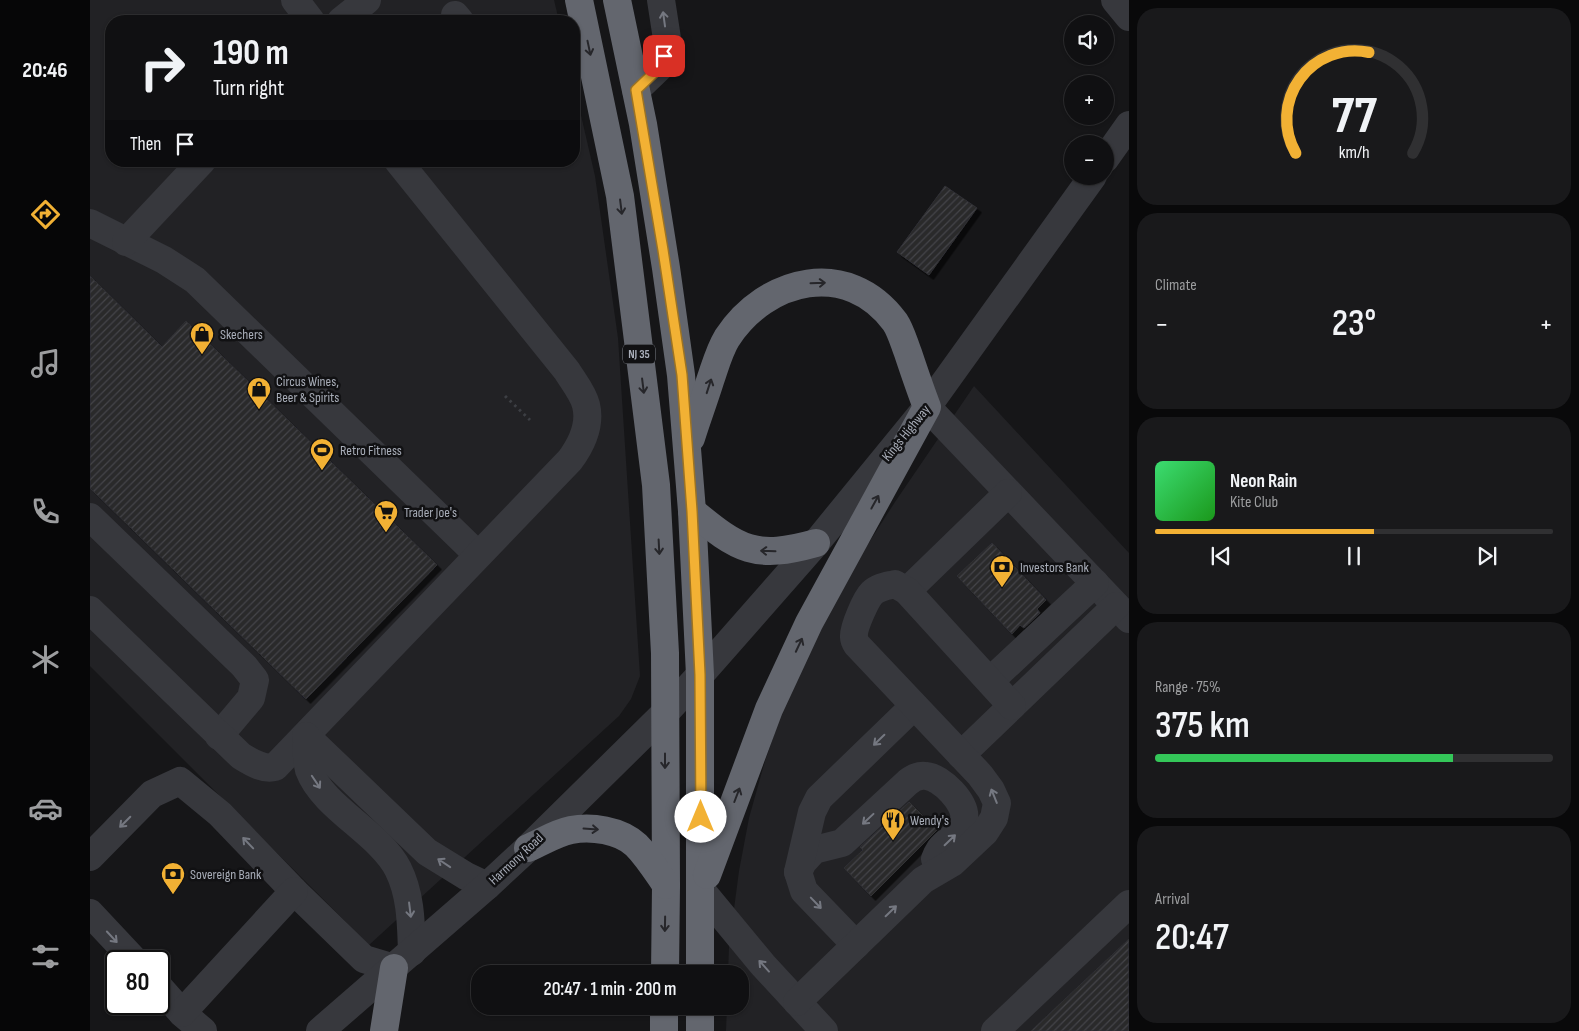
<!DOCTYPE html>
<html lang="en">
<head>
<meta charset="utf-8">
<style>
  :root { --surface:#101012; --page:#19191b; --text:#f1f3f6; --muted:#9c9d9f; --line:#303032; --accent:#f2b134 }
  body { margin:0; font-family:"Sofia Sans Condensed",sans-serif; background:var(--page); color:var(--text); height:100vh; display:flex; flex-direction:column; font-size:19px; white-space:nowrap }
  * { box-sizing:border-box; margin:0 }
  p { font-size:16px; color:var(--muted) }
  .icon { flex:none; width:28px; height:28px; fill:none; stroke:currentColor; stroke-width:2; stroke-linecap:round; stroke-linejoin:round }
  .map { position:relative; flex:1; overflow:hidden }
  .details { display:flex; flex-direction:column; gap:8px; padding:8px; background:#09090a; width:450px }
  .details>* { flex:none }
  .top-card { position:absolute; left:15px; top:15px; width:475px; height:152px; border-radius:20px; box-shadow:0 1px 4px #0004,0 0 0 1px var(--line); background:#101012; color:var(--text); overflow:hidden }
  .fabs { position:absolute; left:974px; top:15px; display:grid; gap:10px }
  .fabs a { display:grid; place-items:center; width:50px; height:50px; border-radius:50%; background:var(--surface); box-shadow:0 1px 4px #0004,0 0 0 1px var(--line); font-size:25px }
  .speed { position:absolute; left:15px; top:950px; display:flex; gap:10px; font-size:25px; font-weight:700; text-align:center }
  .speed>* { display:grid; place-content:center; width:65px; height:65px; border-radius:50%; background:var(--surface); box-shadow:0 1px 4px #0004,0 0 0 1px var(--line); line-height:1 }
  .speed .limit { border:2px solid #111; border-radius:8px; background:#fff; color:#111 }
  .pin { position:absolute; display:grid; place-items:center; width:42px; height:42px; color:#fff; margin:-21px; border-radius:10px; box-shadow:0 2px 8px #0006 }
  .me { position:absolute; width:55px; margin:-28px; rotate:0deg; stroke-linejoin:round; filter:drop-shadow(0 0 4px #0008) }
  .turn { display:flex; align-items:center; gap:18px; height:105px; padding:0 25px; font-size:22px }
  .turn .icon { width:65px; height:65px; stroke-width:2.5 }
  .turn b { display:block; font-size:35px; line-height:42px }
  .then { display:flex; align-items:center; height:48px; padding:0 25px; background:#0003; gap:10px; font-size:19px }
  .big { font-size:38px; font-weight:600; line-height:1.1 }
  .details .tile { flex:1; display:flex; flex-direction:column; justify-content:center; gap:8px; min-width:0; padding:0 18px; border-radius:20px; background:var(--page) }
  .details .dial { align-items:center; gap:0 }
  .dial svg { height:130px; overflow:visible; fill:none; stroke:var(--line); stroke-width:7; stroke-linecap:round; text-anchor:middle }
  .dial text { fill:var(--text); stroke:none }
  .song { display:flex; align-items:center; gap:15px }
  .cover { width:60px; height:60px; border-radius:8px; background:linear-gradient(135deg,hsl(140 70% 55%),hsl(120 70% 35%)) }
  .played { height:5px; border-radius:2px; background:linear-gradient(90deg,var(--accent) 55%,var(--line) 55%) }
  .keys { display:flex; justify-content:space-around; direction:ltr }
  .heat { display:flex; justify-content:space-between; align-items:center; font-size:28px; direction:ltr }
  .charge { height:8px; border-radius:4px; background:linear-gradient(90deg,#34c759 75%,var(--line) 0) }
  .trip { position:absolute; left:381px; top:965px; width:278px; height:50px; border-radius:20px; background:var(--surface); box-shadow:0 1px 4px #0004,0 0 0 1px var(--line); font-weight:600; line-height:50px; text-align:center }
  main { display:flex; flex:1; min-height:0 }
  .tab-bar { display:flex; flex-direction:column; width:90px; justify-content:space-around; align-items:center; background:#060607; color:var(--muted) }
  .tab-bar .icon { width:35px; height:35px }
  .tab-bar .current { color:var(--accent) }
  .tab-bar b { font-size:22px; color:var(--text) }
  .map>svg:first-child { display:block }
</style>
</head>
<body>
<main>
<nav class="tab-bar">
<b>20:46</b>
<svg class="icon current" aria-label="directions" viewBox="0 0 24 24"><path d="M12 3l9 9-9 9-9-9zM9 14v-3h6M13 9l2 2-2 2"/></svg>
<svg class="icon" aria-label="music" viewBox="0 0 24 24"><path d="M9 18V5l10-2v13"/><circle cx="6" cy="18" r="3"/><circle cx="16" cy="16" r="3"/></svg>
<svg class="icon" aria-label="phone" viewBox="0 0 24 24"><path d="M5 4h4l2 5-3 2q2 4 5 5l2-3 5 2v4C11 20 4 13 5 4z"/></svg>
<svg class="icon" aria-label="climate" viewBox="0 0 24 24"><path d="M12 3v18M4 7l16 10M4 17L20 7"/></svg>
<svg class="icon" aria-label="car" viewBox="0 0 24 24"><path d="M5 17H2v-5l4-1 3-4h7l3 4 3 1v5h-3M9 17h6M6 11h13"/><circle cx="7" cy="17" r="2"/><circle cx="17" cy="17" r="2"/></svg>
<svg class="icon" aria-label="filters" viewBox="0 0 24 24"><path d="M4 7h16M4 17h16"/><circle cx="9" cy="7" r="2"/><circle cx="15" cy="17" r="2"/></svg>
</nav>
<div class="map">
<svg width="1039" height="1031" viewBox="0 0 1039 1031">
  <defs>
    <pattern id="building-hatch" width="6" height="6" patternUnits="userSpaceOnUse" patternTransform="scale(1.25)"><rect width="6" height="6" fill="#29292c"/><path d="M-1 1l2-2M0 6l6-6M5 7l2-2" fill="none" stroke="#454548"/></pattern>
    <filter id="shadow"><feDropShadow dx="4.5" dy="4.5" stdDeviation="0" flood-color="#0009"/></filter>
  </defs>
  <rect width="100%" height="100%" fill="#161618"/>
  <g fill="#222225">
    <polygon points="0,0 464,0 469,21 21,21 21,161 484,161 484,85 505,176 528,338 550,676 541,699 529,716 279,945 0,666"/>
    <polygon points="884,386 1039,553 1039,1031 636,1031 637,1006 650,1006 650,974 638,974 639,947 649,871 659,818 675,761 695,703 749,589 805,502"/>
  </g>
  <g fill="url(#building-hatch)" stroke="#303034" filter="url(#shadow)">
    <polygon points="855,186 887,208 839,275 807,252"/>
    <polygon points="0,276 72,347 96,321 347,565 216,699 0,488"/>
    <polygon points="902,543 956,600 947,609 950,613 934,628 930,625 922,634 867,576"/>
    <polygon points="819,802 847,830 781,896 754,868 773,850 770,847"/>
    <polygon points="1039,939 1039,1031 941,1031"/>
  </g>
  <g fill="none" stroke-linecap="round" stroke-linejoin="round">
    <polyline stroke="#3d3f44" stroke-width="3" stroke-dasharray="2.5 4" stroke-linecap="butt" points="415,396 440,420"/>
    <g stroke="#37383d" stroke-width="28">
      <polyline points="205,0 221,21"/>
      <polyline points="1025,0 1039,17"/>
      <polyline points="365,15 370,21"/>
      <polyline points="251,21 277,0"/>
      <polyline points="546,90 570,67 578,45 571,0"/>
      <polyline points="1015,159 1039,125"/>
      <polyline points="0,223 74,260 105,280 388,555"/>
      <polyline points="36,242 112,161"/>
      <polyline points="837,407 1039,619"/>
      <polyline points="0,517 154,666 165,680 161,698 129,736"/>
      <polyline points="817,591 918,493"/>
      <path d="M0,610L151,756C161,762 173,770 185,767L480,460C491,445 501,425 496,405C493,393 483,381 477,371L308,161"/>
      <polyline points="900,681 1005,583"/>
      <path d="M216,736C217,747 216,759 219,770C233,808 290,833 308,869C321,895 321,923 322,952"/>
      <polyline points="216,736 337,852 376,876 397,886"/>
      <polyline points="871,755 1026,606"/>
      <polyline points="0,857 62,794 90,781 130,814 204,891 274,959 304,968"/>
      <path d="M708,872L713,862L724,850L752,843L818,782C823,778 829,775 836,776C851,777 877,803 874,819C872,833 858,839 850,849C848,852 846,856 845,859"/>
      <polyline points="611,890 673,965 734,1031"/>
      <polyline points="0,913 45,961"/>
      <polyline points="766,945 714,891 708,872 722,812 729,798 824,706"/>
      <polyline points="69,987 92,1013 113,1031"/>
      <path d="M707,1002L833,880L862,863L895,832L904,818L907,803L901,790L890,775L767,645C765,642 764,640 764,637C763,628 776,599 782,593C788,587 797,586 805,584L817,591L922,706"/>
      <polyline points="92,1013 204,891"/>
      <polyline points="230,1031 397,886 438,848 575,713 610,675 726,543 837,407 1003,176"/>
      <polyline points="905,1031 1039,904"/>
    </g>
    <g stroke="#63666e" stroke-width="28">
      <polyline points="489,0 530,196 566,485 575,653 576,885 575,974"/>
      <polyline points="527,0 553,124 576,268 591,375 602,511 610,675 610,974"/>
      <path d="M601,438C607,419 614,400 620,381C625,367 629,351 637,338C676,278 758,258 805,322C811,331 814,343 818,353C824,371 830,389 837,407L719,623L679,709L617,875"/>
      <path d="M602,511C649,550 665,560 726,543"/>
      <path d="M438,848C452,842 466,833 481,830C501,826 530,830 546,845C558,857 567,872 576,885"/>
      <polyline points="294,1031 304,968"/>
      <polyline points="574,1031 574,1006"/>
      <polyline points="610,1031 610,1006"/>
    </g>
  </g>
  <defs><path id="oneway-shaft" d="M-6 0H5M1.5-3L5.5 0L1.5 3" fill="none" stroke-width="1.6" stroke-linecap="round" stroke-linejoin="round" transform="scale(1.25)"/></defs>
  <g stroke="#757881">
    <use href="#oneway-shaft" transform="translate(574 19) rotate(-98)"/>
    <use href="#oneway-shaft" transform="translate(789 740) rotate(136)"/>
    <use href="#oneway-shaft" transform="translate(226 782) rotate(56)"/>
    <use href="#oneway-shaft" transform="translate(904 796) rotate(-112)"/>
    <use href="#oneway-shaft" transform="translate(778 819) rotate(137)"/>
    <use href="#oneway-shaft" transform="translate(35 822) rotate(135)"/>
    <use href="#oneway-shaft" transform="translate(860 840) rotate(-44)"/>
    <use href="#oneway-shaft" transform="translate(158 843) rotate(-134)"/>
    <use href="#oneway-shaft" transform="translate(354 863) rotate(-146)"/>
    <use href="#oneway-shaft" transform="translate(726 903) rotate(46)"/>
    <use href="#oneway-shaft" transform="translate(320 910) rotate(83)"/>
    <use href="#oneway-shaft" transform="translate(801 911) rotate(-44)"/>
    <use href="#oneway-shaft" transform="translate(22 937) rotate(47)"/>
    <use href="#oneway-shaft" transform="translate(674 966) rotate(-132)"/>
  </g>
  <g stroke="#26262a">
    <use href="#oneway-shaft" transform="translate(499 48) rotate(78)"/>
    <use href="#oneway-shaft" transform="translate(531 207) rotate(83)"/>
    <use href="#oneway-shaft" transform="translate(728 283) rotate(-2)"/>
    <use href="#oneway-shaft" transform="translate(553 386) rotate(83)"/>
    <use href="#oneway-shaft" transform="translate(619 386) rotate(-72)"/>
    <use href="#oneway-shaft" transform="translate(785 502) rotate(-61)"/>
    <use href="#oneway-shaft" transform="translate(569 547) rotate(87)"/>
    <use href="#oneway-shaft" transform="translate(678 551) rotate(-178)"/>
    <use href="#oneway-shaft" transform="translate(709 645) rotate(-65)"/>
    <use href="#oneway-shaft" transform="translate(575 761) rotate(90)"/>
    <use href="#oneway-shaft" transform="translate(647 795) rotate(-69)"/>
    <use href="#oneway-shaft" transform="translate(501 829) rotate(4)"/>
    <use href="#oneway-shaft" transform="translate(575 924) rotate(91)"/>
  </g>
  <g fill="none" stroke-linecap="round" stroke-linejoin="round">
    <g stroke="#9d7322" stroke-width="12">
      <polyline id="route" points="574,56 570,67 546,90 573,250 592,375 602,511 610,675 611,817"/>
    </g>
    <use href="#route" stroke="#f2b134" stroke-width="9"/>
  </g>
  <defs>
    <g id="shop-pin" transform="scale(1.25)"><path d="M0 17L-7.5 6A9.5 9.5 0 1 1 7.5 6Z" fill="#f2b134" stroke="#111113"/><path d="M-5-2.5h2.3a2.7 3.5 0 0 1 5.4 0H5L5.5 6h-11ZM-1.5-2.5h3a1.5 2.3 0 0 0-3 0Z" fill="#111"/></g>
    <g id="stadium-pin" transform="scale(1.25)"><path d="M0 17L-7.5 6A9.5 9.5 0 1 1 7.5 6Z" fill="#f2b134" stroke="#111113"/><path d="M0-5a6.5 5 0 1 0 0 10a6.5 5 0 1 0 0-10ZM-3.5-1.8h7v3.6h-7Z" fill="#111"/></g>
    <g id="supermarket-pin" transform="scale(1.25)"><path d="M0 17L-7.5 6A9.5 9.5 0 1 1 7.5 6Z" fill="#f2b134" stroke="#111113"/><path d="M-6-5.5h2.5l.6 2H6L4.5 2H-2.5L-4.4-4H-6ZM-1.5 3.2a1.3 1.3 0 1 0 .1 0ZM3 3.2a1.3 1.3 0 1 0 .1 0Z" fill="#111"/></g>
    <g id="bank-pin" transform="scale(1.25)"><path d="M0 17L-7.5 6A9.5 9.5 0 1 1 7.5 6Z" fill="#f2b134" stroke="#111113"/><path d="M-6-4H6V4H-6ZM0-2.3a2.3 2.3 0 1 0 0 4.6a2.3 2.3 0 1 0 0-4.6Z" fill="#111"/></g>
    <g id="restaurant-pin" transform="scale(1.25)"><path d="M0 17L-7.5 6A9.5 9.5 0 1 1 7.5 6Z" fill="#f2b134" stroke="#111113"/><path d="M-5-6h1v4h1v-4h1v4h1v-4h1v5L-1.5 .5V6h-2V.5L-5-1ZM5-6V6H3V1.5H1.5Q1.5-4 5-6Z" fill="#111"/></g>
  </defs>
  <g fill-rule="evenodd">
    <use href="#shop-pin" x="112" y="334"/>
    <use href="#shop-pin" x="169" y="389"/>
    <use href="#stadium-pin" x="232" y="450"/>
    <use href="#supermarket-pin" x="296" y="512"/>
    <use href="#bank-pin" x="912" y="567"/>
    <use href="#restaurant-pin" x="803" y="820"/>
    <use href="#bank-pin" x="83" y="874"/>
  </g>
  <g text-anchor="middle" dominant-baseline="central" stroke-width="5" stroke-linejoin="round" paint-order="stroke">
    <rect fill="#111113" stroke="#7b7e86" stroke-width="1" x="533" y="344.5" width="32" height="19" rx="4"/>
    <g font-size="12" font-weight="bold" fill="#a8adb8">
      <text x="549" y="354">NJ 35</text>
    </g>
    <g font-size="14" fill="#a8adb8" stroke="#111113" text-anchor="start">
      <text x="130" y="334">Skechers</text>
      <text x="186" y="381">Circus Wines,<tspan x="186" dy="16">Beer &amp; Spirits</tspan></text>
      <text x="250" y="450">Retro Fitness</text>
      <text x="314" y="512">Trader Joe's</text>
      <text x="930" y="567">Investors Bank</text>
      <text x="820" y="820">Wendy's</text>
      <text x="100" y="874">Sovereign Bank</text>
    </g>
    <g font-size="14" fill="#a8adb8" stroke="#111113">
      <text transform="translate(816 433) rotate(-51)">Kings Highway</text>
      <text transform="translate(426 859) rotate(-43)">Harmony Road</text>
    </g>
  </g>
</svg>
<div class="fabs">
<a><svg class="icon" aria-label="sound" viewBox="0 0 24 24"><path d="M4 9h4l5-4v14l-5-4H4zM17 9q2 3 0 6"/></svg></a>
<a>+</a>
<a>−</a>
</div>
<div class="speed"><div class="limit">80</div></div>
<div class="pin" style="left:574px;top:56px;background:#d93025"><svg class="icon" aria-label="arrive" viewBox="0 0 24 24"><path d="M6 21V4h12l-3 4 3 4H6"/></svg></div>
<svg class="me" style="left:611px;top:817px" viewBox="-20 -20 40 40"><circle r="19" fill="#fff"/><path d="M0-13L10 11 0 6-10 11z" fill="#f2b134"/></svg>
<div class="trip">20:47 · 1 min · 200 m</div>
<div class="top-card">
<div class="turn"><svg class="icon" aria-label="right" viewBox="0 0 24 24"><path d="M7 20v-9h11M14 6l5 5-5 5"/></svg><div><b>190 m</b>Turn right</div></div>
<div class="then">Then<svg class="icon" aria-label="arrive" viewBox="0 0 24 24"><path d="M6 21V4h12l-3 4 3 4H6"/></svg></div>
</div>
</div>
<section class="details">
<div class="tile dial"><svg viewBox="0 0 100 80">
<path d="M14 69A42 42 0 1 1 86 69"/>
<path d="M14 69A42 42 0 0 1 59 7" stroke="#f2b134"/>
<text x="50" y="56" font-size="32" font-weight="700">77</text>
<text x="50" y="72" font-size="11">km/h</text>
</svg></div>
<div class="tile"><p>Climate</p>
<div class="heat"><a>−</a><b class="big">23°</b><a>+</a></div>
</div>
<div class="tile">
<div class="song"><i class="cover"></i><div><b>Neon Rain</b><p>Kite Club</p></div></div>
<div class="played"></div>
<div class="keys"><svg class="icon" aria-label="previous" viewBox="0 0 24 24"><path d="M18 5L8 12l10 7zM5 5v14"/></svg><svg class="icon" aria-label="pause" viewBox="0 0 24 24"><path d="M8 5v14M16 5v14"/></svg><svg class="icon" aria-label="next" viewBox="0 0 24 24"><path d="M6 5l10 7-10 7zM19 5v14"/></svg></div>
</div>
<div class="tile"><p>Range · 75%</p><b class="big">375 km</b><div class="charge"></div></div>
<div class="tile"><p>Arrival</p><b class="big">20:47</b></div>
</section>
</main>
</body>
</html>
